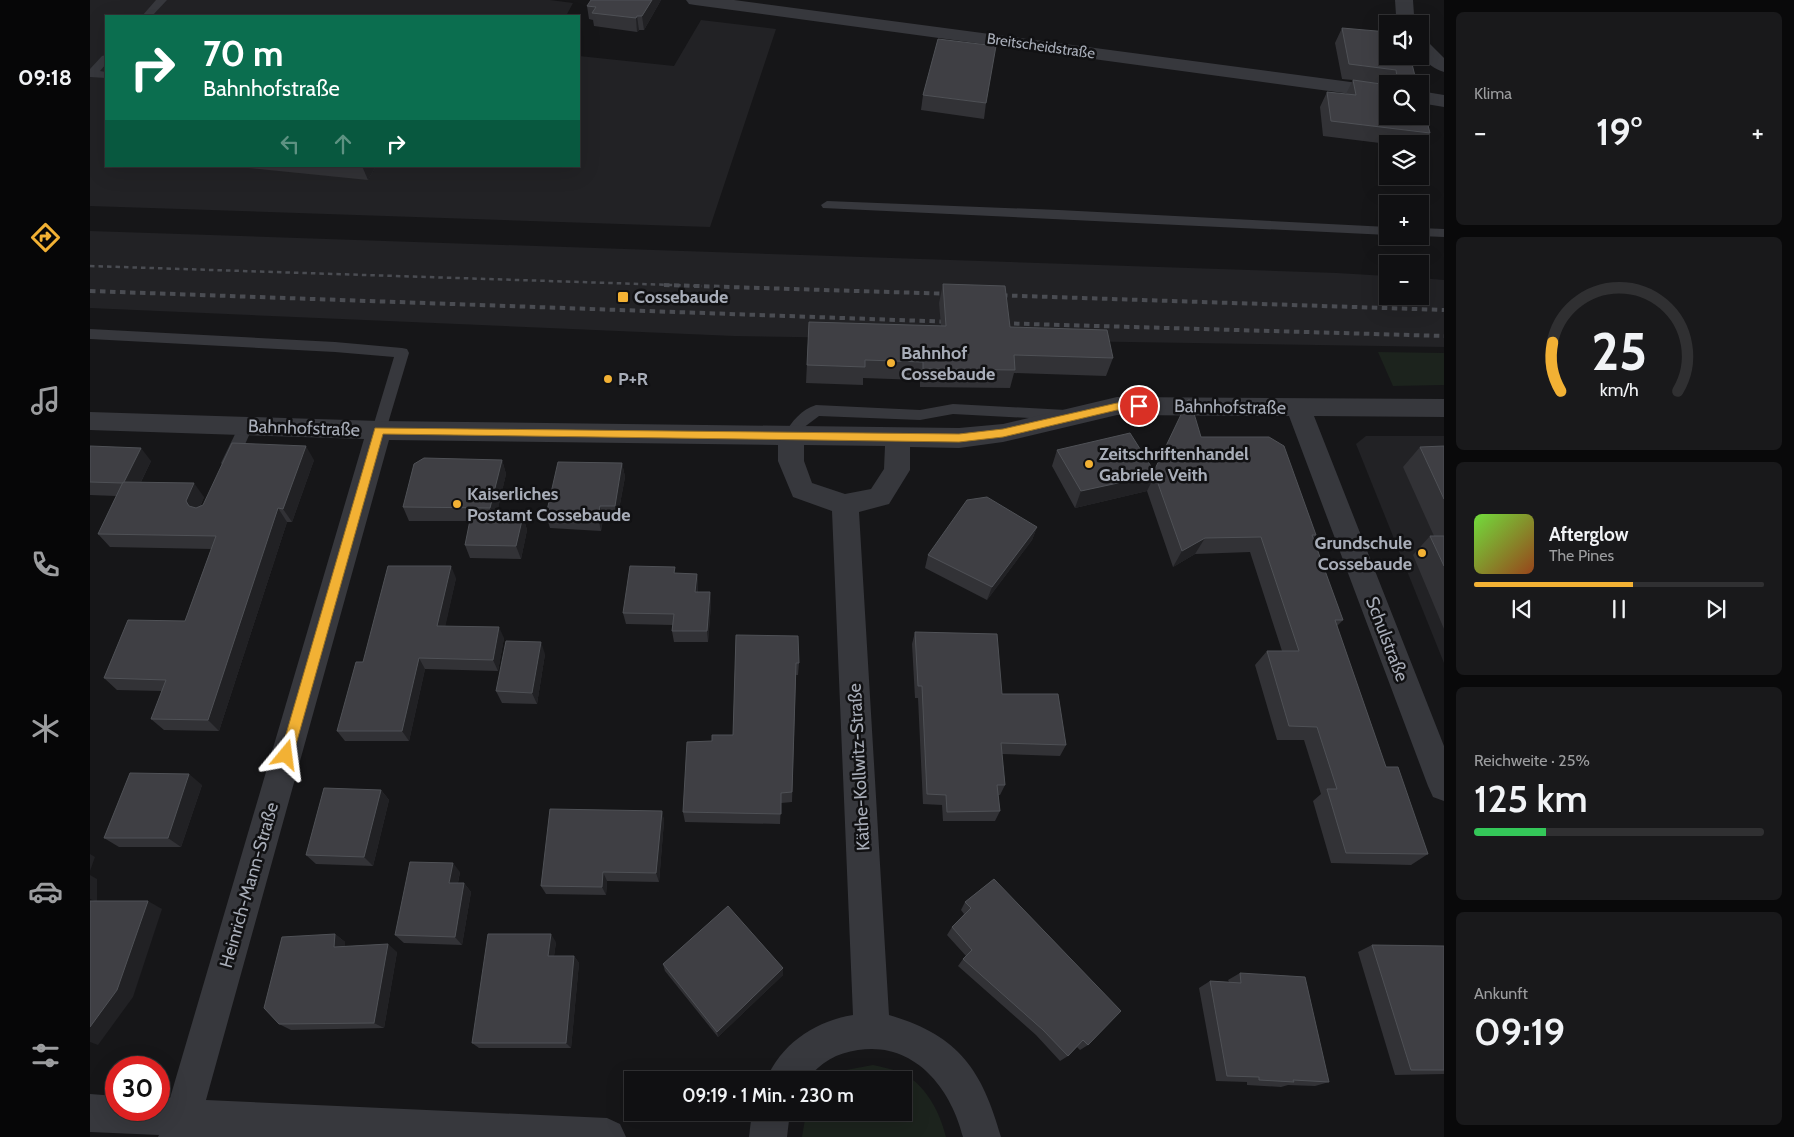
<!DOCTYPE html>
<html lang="de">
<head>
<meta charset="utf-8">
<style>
  :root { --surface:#101012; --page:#19191b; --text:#f1f3f6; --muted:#9c9d9f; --line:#303032; --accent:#f2b134 }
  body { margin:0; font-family:Cabin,sans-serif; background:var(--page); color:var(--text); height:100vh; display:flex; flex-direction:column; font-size:19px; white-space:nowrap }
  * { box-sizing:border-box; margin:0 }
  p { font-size:16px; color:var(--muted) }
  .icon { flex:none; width:28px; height:28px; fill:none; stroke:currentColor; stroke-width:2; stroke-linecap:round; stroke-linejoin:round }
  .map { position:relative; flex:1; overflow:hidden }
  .sheet { display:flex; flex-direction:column; gap:12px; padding:12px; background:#09090a; width:350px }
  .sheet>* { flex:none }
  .top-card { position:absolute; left:15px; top:15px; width:475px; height:152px; border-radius:0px; box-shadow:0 5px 20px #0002,0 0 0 1px var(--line); background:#0b6e4f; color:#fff; overflow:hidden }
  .controls { position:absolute; left:1289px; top:15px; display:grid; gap:10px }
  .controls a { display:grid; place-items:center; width:50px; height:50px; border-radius:0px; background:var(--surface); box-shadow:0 5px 20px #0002,0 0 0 1px var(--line); font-size:25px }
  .speed { position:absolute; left:15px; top:1056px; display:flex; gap:10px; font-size:25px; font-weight:700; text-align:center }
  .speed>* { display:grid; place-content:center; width:65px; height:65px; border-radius:50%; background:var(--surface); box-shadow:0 5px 20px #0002,0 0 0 1px var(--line); line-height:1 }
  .speed .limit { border:8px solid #d22; background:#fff; color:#111 }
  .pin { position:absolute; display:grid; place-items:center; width:42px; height:42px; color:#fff; margin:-21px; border:2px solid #fff; border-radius:50%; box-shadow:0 1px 5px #0007 }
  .me { position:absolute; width:55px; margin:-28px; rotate:16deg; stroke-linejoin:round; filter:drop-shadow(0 0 4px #0008) }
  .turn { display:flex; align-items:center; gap:18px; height:105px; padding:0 15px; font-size:22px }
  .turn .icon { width:65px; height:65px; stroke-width:2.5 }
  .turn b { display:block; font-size:35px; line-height:42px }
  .lanes { display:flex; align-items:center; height:48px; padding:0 15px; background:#0003; justify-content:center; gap:25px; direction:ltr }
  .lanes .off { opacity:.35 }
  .big { font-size:38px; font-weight:600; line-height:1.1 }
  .sheet .widget { flex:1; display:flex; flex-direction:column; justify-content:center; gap:8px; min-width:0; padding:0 18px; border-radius:8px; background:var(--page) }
  .sheet .dial { align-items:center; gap:0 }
  .dial svg { height:130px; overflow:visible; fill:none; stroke:var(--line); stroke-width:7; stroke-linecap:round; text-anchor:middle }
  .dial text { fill:var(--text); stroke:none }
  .song { display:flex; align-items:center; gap:15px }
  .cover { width:60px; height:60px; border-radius:8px; background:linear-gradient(135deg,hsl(100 70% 55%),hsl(20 70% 35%)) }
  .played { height:5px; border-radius:2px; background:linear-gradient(90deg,var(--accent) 55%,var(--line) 55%) }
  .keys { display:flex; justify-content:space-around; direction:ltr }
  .heat { display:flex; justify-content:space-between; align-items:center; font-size:28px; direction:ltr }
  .charge { height:8px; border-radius:4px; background:linear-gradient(90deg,#34c759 25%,var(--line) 0) }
  .trip { position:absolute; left:534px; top:1071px; width:288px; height:50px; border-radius:0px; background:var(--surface); box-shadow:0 5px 20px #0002,0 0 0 1px var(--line); font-weight:600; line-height:50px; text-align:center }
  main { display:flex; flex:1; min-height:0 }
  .dock { display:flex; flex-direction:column; width:90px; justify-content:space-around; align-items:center; background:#060607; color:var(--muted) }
  .dock .icon { width:35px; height:35px }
  .dock .current { color:var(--accent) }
  .dock b { font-size:22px; color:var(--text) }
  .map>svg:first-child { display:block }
</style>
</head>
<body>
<main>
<nav class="dock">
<b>09:18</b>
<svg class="icon current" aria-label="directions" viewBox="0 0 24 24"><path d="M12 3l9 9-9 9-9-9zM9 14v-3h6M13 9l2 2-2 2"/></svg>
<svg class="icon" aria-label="music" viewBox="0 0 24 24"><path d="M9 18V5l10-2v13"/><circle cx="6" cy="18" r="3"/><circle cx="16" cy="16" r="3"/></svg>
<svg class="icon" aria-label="phone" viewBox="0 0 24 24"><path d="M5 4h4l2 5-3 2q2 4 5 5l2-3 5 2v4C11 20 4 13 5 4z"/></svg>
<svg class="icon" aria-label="climate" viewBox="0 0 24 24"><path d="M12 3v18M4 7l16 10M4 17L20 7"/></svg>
<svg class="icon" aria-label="car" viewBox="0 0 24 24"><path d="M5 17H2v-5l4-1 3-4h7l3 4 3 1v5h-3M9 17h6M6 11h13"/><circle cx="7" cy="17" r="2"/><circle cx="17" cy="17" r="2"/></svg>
<svg class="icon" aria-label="filters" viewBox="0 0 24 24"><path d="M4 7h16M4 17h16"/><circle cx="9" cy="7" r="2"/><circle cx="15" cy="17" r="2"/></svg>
</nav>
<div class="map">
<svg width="1354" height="1137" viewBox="0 0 1354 1137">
  <rect width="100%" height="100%" fill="#161618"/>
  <g fill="#222225">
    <polygon points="0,0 460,0 483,3 476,16 16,16 16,166 489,166 489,56 584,66 611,20 686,29 620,227 0,206"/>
    <polygon points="0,231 1247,273 1297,276 1298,296 1330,296 1330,278 1354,280 1354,347 644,336 0,308"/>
    <polygon points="1276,436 1354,436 1354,663 1266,444"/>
  </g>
  <g fill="#1c231d">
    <polygon points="1288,352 1354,353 1354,385 1303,386"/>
    <path d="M783,1065C792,1067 802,1069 810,1072C835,1083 850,1112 856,1137H712L716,1113L812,1112V1080H741L756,1070Z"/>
  </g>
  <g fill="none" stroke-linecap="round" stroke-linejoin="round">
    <g fill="#37383d" fill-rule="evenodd">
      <polygon points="66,0 77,0 62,16 52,16"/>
      <polygon points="16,55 16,64 10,71 16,72 16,78 0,77 0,69 12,56"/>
      <polygon points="737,201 969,210 1298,227 1298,235 733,208 731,205"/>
      <polygon points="1330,228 1354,229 1354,237 1330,236"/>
      <polygon points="0,329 245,342 312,348 317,349 319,353 296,430 294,434 289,436 284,434 282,430 304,357 245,352 0,339"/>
      <path d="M863,404L976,410L981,411L983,415L981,419L976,420L863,414L830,420L729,416L713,428L706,439L701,441L696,439L694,435C701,422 712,409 726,405L830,410Z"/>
      <polygon points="156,420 161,422 163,426 147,463 144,467 139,469 134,467 131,463 149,426 151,422"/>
    </g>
    <g fill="#37383d" fill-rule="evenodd">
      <polygon points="596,0 644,0 1298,87 1298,99 605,5 599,4"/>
      <polygon points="1305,0 1323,0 1324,15 1328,24 1310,24 1306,15"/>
      <path d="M1330,39L1336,40L1354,58V72C1344,69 1337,63 1330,55Z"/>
      <polygon points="1330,91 1354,95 1354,107 1330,103"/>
      <path d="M1027,397L1354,399V417L1224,416L1354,746V801L1343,797L1338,786L1199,416L1027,415L913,442L869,448L820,447V470L799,504L769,512L799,1015C868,1035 892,1069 911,1137H873C861,1088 824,1041 768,1050C747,1053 730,1062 717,1080H676C691,1044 725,1021 763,1015L742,511L703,497L688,461V445L299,440L116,1100L517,1118L530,1124L536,1137H68L69,1135L0,1132V1094L26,1096V1110H69V1097L80,1098L274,439L0,430V412L289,421L869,428L913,424ZM714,445L795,446L794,469L781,489L755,494L722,483L714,461Z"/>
      <polygon points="662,1112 700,1112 697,1137 659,1137"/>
    </g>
    <polyline stroke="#4a4c52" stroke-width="2.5" stroke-dasharray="4.5 4" stroke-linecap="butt" points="0,266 612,286"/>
    <g stroke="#4a4c52" stroke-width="4" stroke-dasharray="5.5 4.5" stroke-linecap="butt">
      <polyline points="574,285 864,294"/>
      <polyline points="0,291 864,322"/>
      <polyline points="902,295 1354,310"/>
      <polyline points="904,323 1354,336"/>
    </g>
  </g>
  <g fill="#323236">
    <polygon points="571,0 554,30 549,30 547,32 504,26 503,20 499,19 497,6"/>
    <polygon points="1252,28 1327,84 1298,84 1298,116 1340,133 1331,148 1330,148 1330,144 1298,144 1233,136 1230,107 1237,92 1256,94 1263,80 1252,79 1245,43"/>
    <polygon points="833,95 896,103 894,119 831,110"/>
    <polygon points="139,166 286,166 278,180"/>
    <polygon points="853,284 920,327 1023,358 1016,376 924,373 920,388 830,387 830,380 773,378 773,385 716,383 719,322 851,326 849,303"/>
    <polygon points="1111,437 1226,535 1223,539 1253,620 1247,626 1296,767 1338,854 1321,865 1241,863 1223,801 1231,794 1214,740 1187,740 1165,665 1177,651 1192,651 1160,552 1105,554 1083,567 1057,491 985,508 962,466 967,450 1064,471"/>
    <polygon points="0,446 61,461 51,482 114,497 110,507 224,460 202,522 197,522 129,731 74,730 61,719 72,691 27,690 14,678 95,621 121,549 20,547 8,534 26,496 0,495"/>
    <polygon points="1354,446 1354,629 1323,555 1340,536 1344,536 1313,467 1330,447"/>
    <polygon points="412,460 416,474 406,516 433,516 437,530 431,559 380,558 375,545 380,521 319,521 313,507"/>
    <polygon points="532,463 535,477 527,520 513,519 511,531 460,528 456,515"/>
    <polygon points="947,527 942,540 897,600 835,568 838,555"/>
    <polygon points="586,573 607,574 608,585 608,592 620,592 621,604 618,642 584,642 582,631 583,625 536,624 533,613"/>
    <polygon points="366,578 355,626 414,638 408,671 335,669 319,741 255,741 247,731 273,662"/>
    <polygon points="825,632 912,694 976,745 970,756 912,754 915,785 910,795 908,795 910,811 905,821 853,821 852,805 833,804 828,698 825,698 822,644"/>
    <polygon points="646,635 709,663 708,675 706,675 702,802 691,803 690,824 595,822 593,812 622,741 643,735"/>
    <polygon points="455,654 447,704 412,703 406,691"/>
    <polygon points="112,785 91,847 29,847 14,838"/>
    <polygon points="291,790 299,800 283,866 226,864 216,855"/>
    <polygon points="572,811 574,821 569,882 517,881 516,895 456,894 451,886"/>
    <polygon points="370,872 368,883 374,883 381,892 372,945 314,943 305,935"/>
    <polygon points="904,879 998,1045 990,1050 987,1047 978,1056 970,1061 946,1035 868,966 873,959 876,956 857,935 862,927 874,914 871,910 875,902"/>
    <polygon points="245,934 255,942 255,946 307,952 294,1028 201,1030 189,1024"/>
    <polygon points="466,942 464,956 484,956 489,963 481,1048 389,1048 382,1043"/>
    <polygon points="1282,945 1354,946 1354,1074 1305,1075 1268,952"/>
    <polygon points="573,964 693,968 693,975 628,1037 575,971"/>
    <polygon points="1150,973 1239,1082 1225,1086 1198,1085 1191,1087 1157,1085 1157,1082 1126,1081 1109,988 1120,981 1139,982 1138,980"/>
  </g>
  <g fill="#212124">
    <polygon points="562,0 571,0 554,30 552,16"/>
    <polygon points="547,16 549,30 547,32 546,18"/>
    <polygon points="272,166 286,166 278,180"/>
    <polygon points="216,446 224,460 202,522 193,509"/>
    <polygon points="51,448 61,461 44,496 33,483"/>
    <polygon points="412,460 416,474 405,522 400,508"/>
    <polygon points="532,463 535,477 527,520 525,506"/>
    <polygon points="1065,475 1057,491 985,508 991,491"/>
    <polygon points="104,483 114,497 106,515 96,501"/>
    <polygon points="510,506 513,519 511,531 508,517"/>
    <polygon points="188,508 197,522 129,731 118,720"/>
    <polygon points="433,516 437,530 431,559 426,546"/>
    <polygon points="947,527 942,540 897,600 902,587"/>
    <polygon points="1115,538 1105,554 1083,567 1092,551"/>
    <polygon points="361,566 366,578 353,637 347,626"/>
    <polygon points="607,574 608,585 607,604 605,592"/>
    <polygon points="620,592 621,604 618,642 617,631"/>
    <polygon points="409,627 414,638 408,671 403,660"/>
    <polygon points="451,642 455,654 447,704 442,693"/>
    <polygon points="329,658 335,669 319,741 312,731"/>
    <polygon points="99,774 112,785 91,847 78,838"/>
    <polygon points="291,790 299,800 283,866 274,857"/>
    <polygon points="572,811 574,821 569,882 566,873"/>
    <polygon points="0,854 5,857 0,871"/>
    <polygon points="363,863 370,872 366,891 359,883"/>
    <polygon points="513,872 517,881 516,895 512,887"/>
    <polygon points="0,875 7,879 7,902 0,899"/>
    <polygon points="374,883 381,892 372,945 365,937"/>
    <polygon points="58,901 72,909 43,997 8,1045 0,1042 0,1027"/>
    <polygon points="245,934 255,942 255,954 244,947"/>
    <polygon points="461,934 466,942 463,963 458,956"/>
    <polygon points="298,944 307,952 294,1028 284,1023"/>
    <polygon points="484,956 489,963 481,1048 476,1043"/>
    <polygon points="693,968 693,975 628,1037 627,1032"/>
  </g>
  <g fill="#3f3f44" stroke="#4f5156">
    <polygon points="501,0 562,0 552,16 547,16 546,18 502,13 506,7 497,6"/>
    <polygon points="1252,28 1298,32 1298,56 1320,56 1327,84 1308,84 1306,70 1259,64"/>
    <polygon points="848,39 906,46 896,103 833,95"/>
    <polygon points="1263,80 1298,85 1298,116 1330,116 1330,94 1340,133 1241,121 1237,92 1266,95"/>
    <polygon points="853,284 915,286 920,327 1017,330 1023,358 924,355 925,370 833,369 833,362 775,360 775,367 717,365 719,322 856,326"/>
    <polygon points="1098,400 1100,400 1111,437 1179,437 1194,446 1226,535 1222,535 1253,620 1245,620 1296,767 1308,767 1338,854 1256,853 1237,789 1247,789 1227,727 1199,726 1177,651 1209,651 1171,537 1115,538 1092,551 1065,475 991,491 967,450 1040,433 1064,471"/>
    <polygon points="142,443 216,446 193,509 188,508 118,720 61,719 76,680 14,678 38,620 95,621 126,536 8,534 33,482 104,483 96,501 99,506 106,508 113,505"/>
    <polygon points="0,446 51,448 34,482 32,483 0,482"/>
    <polygon points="1354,446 1354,499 1330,447"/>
    <polygon points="334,458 412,460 400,508 313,507 324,464"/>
    <polygon points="468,462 532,463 525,506 510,506 508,517 456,515"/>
    <polygon points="897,497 947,527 902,587 838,555 877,500"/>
    <polygon points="381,515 433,516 426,546 375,545"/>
    <polygon points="1340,536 1354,536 1354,566"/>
    <polygon points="298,566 361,566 347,626 409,627 403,660 329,658 312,731 247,731 266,662 273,662"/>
    <polygon points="540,566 585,567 584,573 607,574 605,592 620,592 617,631 582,631 584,614 533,613"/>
    <polygon points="825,632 907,634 912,694 968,694 976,745 911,743 915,785 907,785 910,811 857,812 856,795 837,794 832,686 828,686"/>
    <polygon points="646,635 708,636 709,663 706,663 702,792 691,793 691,814 593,812 597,742 622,741 622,735 643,735"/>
    <polygon points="416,641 451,642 442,693 406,691"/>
    <polygon points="40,773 99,774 78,838 14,838"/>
    <polygon points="234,788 291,790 274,857 216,855"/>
    <polygon points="460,809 572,811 566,873 513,872 512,887 451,886"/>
    <polygon points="320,862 363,863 359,883 374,883 365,937 305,935"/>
    <polygon points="904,879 1031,1011 998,1045 993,1040 978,1056 953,1030 873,959 882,950 862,927 881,908 875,902"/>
    <polygon points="0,901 58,901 27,990 0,1027"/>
    <polygon points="638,906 693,968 627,1032 573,964"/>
    <polygon points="245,934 244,947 298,944 284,1023 189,1024 174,1008 192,937"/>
    <polygon points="398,934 461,934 458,956 484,956 476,1043 382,1043"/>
    <polygon points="1282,945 1354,946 1354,1070 1321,1070"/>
    <polygon points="1150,973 1215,977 1239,1082 1203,1080 1204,1082 1169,1080 1169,1077 1137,1076 1120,981 1151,983"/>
  </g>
  <polygon fill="#f2b134" stroke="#9d7322" points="1049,402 1053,403 1053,409 1027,410 913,437 869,442 293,434 203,755 201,759 196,761 192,759 190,755 285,428 869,434 913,429 1027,403"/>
  <g fill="#f2b134" stroke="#111113" stroke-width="2">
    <rect x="527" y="291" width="12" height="12" rx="2.5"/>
    <circle cx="801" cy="363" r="5"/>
    <circle cx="518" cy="379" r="5"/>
    <circle cx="999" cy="464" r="5"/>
    <circle cx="367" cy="504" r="5"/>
    <circle cx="1332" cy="553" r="5"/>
  </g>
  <g text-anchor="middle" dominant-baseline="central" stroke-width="5" stroke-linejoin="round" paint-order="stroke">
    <g font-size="15" fill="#a8adb8" stroke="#111113">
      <text transform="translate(951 46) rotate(8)">Breitscheidstraße</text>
    </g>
    <g font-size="18" font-weight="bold" fill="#a8adb8" stroke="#111113" text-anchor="start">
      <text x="544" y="297">Cossebaude</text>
      <text x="811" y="353">Bahnhof<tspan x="811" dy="21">Cossebaude</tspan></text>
      <text x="528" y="379">P+R</text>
      <text x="1009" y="454">Zeitschriftenhandel<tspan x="1009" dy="21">Gabriele Veith</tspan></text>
      <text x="377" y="494">Kaiserliches<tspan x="377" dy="21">Postamt Cossebaude</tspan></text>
      <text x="1322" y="543" text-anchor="end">Grundschule<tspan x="1322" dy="21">Cossebaude</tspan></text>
    </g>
    <g font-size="18" fill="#a8adb8" stroke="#111113">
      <text transform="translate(1140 407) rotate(1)">Bahnhofstraße</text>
      <text transform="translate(214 428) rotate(2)">Bahnhofstraße</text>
      <text transform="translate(1297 639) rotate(69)">Schulstraße</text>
      <text transform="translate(769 767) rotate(-93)">Käthe-Kollwitz-Straße</text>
      <text transform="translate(159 885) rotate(-74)">Heinrich-Mann-Straße</text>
    </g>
  </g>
</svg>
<div class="controls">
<a><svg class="icon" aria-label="sound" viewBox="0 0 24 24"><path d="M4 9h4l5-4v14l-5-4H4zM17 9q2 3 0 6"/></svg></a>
<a><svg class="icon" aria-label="search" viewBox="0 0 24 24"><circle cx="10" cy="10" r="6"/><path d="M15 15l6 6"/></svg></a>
<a><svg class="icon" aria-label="layers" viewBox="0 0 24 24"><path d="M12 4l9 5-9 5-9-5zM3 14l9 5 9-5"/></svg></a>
<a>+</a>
<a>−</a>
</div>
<div class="speed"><div class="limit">30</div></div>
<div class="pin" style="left:1049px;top:406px;background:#d93025"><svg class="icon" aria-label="arrive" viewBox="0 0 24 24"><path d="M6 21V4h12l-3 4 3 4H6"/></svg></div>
<svg class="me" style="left:196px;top:755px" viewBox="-20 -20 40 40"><path d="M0-17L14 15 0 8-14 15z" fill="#f2b134" stroke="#fff" stroke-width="4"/></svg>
<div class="trip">09:19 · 1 Min. · 230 m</div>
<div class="top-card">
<div class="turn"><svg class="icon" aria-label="right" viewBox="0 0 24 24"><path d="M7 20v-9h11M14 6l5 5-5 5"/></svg><div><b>70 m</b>Bahnhofstraße</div></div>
<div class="lanes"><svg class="icon off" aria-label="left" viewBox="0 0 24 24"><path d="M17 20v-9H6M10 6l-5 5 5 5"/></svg><svg class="icon off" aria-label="ahead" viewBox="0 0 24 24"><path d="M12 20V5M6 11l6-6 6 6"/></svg><svg class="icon" aria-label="right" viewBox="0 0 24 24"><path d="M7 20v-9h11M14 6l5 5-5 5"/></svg></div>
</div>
</div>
<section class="sheet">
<div class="widget"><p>Klima</p>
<div class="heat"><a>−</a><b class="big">19°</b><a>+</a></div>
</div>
<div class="widget dial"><svg viewBox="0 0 100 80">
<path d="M14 69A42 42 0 1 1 86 69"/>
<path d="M14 69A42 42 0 0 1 9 39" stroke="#f2b134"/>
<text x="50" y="56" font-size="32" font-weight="700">25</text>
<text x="50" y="72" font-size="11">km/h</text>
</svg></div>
<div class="widget">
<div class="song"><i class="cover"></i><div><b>Afterglow</b><p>The Pines</p></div></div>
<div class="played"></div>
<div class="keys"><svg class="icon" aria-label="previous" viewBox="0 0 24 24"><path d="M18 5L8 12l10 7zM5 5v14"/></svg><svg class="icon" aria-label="pause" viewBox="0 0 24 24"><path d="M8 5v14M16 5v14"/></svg><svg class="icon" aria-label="next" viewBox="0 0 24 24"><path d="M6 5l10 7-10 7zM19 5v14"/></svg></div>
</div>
<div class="widget"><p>Reichweite · 25%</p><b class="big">125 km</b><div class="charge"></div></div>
<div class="widget"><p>Ankunft</p><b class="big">09:19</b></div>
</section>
</main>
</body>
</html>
